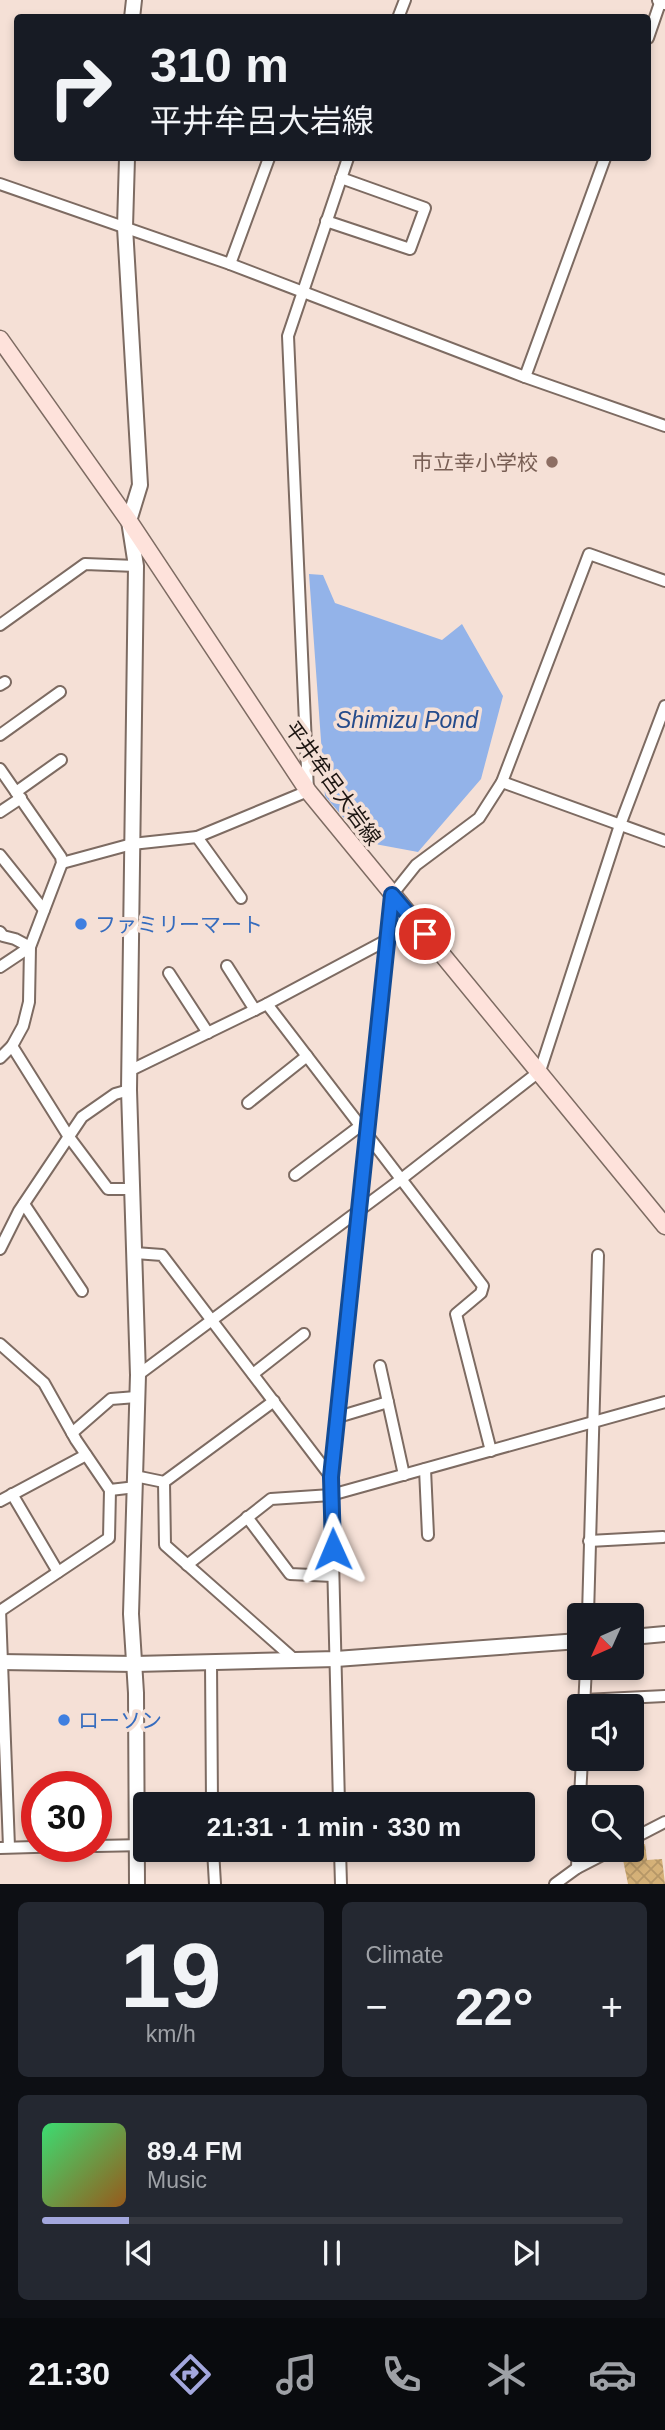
<!DOCTYPE html>
<html lang="en">
<head>
<meta charset="utf-8">
<style>
  :root { --surface:#171b24; --page:#242831; --text:#f1f3f6; --muted:#9ea1a6; --line:#363941; --accent:#a3a7dd }
  body { margin:0; font-family:Helvetica,"Noto Sans JP",sans-serif; background:var(--page); color:var(--text); height:100vh; display:flex; flex-direction:column; font-size:26px; white-space:nowrap }
  * { box-sizing:border-box; margin:0 }
  p { font-size:23px; color:var(--muted) }
  .icon { flex:none; width:38px; height:38px; fill:none; stroke:currentColor; stroke-width:2; stroke-linecap:round; stroke-linejoin:round }
  .map { position:relative; height:1884px; overflow:hidden }
  .sheet { display:flex; flex-direction:column; gap:18px; padding:18px; background:#0d0f14; flex:1 }
  .sheet>* { flex:none }
  .banner { position:absolute; left:14px; top:14px; width:637px; height:147px; border-radius:7px; box-shadow:0 4px 10px #0003; background:#171b24; color:var(--text); overflow:hidden }
  .needle { width:46px; rotate:225deg }
  .buttons { position:absolute; left:567px; top:1603px; display:grid; gap:14px }
  .buttons a { display:grid; place-items:center; width:77px; height:77px; border-radius:7px; background:var(--surface); box-shadow:0 4px 10px #0003; font-size:35px }
  .speed { position:absolute; left:21px; top:1771px; display:flex; gap:14px; font-size:35px; font-weight:700; text-align:center }
  .speed>* { display:grid; place-content:center; width:91px; height:91px; border-radius:50%; background:var(--surface); box-shadow:0 4px 10px #0003; line-height:1 }
  .speed .limit { border:10px solid #d22; background:#fff; color:#111 }
  .pin { position:absolute; display:grid; place-items:center; width:60px; height:60px; color:#fff; margin:-30px; border:4px solid #fff; border-radius:50%; box-shadow:0 2px 7px #0007 }
  .me { position:absolute; width:77px; margin:-38px; rotate:359deg; stroke-linejoin:round; filter:drop-shadow(0 0 5px #0008) }
  .turn { display:flex; align-items:center; gap:24px; height:147px; padding:0 21px; font-size:32px }
  .turn .icon { width:91px; height:91px; stroke-width:2.5 }
  .turn b { display:block; font-size:49px; line-height:60px }
  .big { font-size:52px; font-weight:700; line-height:1.1 }
  .sheet .widget { flex:1; display:flex; flex-direction:column; justify-content:center; gap:10px; min-width:0; padding:0 24px; border-radius:10px; background:var(--page) }
  .sheet .dial { align-items:center; gap:0 }
  .dial b { font-size:91px; line-height:1 }
  .song { display:flex; align-items:center; gap:21px }
  .cover { width:84px; height:84px; border-radius:10px; background:linear-gradient(135deg,hsl(140 70% 55%),hsl(30 70% 35%)) }
  .played { height:7px; border-radius:4px; background:linear-gradient(90deg,var(--accent) 15%,var(--line) 15%) }
  .keys { display:flex; justify-content:space-around; direction:ltr }
  .heat { display:flex; justify-content:space-between; align-items:center; font-size:38px; direction:ltr }
  .sheet .tiles { flex:1; display:grid; gap:18px; grid-template-columns:1fr 1fr }
  .widget:last-child { grid-column:span 2 }
  .trip { position:absolute; left:133px; top:1792px; width:402px; height:70px; border-radius:7px; background:var(--surface); box-shadow:0 4px 10px #0003; font-weight:700; line-height:70px; text-align:center }
  .tabs { display:flex; height:112px; justify-content:space-around; align-items:center; background:#090b0e; color:var(--muted) }
  .tabs .icon { width:49px; height:49px }
  .tabs .on { color:var(--accent) }
  .tabs b { font-size:32px; color:var(--text) }
  .map>svg:first-child { display:block }
</style>
</head>
<body>
<div class="map">
<svg width="665" height="1884" viewBox="0 0 665 1884">
  <defs>
    <pattern id="building-cross-hatch" width="8" height="8" patternUnits="userSpaceOnUse" patternTransform="scale(1.75)"><rect width="8" height="8" fill="#d5b178"/><path d="M0 0l8 8M0 8l8-8" fill="none" stroke="#b69767"/></pattern>
  </defs>
  <rect width="100%" height="100%" fill="#f5e0d6"/>
  <polygon fill="#93b3e9" points="309,574 323,575 335,603 442,640 462,624 503,696 481,779 418,852 364,842 325,796"/>
  <polygon fill="url(#building-cross-hatch)" points="645,1844 647,1860 662,1859 665,1884 628,1884 621,1850 632,1850 632,1847"/>
  <g fill="none" stroke-linecap="round" stroke-linejoin="round">
    <g stroke="#7d6b62" stroke-width="14">
      <g id="minor">
        <polyline points="398,18 405,0"/>
        <polyline points="648,38 661,0"/>
        <polyline points="0,184 230,264 525,377 665,426"/>
        <polyline points="326,221 410,249 425,208 341,178"/>
        <polyline points="230,264 269,158"/>
        <polyline points="525,377 605,158"/>
        <polyline points="0,625 85,564 136,566"/>
        <polyline points="0,685 5,682"/>
        <polyline points="0,735 60,692"/>
        <polyline points="0,769 61,857 62,863 30,947 29,1002 23,1026 12,1046 0,1058"/>
        <polyline points="502,782 665,841"/>
        <polyline points="16,792 61,760"/>
        <polyline points="0,812 21,798"/>
        <polyline points="197,837 241,898"/>
        <polyline points="0,855 44,910"/>
        <polyline points="62,863 132,844 197,837 308,791 288,336 348,158"/>
        <polyline points="0,932 3,936 15,939 30,947 0,967"/>
        <polyline points="227,966 255,1010"/>
        <polyline points="169,973 208,1033"/>
        <polyline points="267,1004 483,1286 481,1293 456,1314 491,1451"/>
        <polyline points="12,1046 69,1137 108,1189 134,1189"/>
        <polyline points="129,1071 267,1004 387,940"/>
        <polyline points="248,1103 307,1056"/>
        <polyline points="295,1175 360,1126"/>
        <polyline points="24,1204 82,1291"/>
        <polyline points="0,1249 19,1211 82,1117 115,1094 129,1090"/>
        <polyline points="135,1253 162,1255 331,1477"/>
        <polyline points="0,1344 44,1383 76,1440 110,1490 136,1487"/>
        <polyline points="380,1366 404,1475"/>
        <polyline points="253,1374 304,1334"/>
        <polyline points="138,1375 400,1180 540,1071 620,825 665,706"/>
        <polyline points="338,1417 388,1402"/>
        <polyline points="72,1433 111,1399 136,1397"/>
        <polyline points="425,1469 428,1535"/>
        <polyline points="135,1476 164,1482 274,1401"/>
        <polyline points="164,1482 165,1545 295,1660"/>
        <polyline points="12,1494 58,1572"/>
        <polyline points="0,1501 86,1455"/>
        <polyline points="247,1517 290,1574 333,1576"/>
        <polyline points="589,1541 663,1537"/>
        <polyline points="187,1565 271,1499 331,1495 665,1402"/>
        <polyline points="0,1610 9,1847"/>
        <polyline points="0,1611 109,1538 110,1490"/>
        <polyline points="588,1615 598,1255"/>
        <polyline points="211,1662 212,1804"/>
        <polyline points="584,1700 665,1696"/>
        <polyline points="584,1706 586,1668"/>
        <polyline points="580,1797 582,1759"/>
        <polyline points="339,1804 331,1477 392,895 416,865 479,818 502,782 589,554 665,581"/>
        <polyline points="632,1839 665,1822"/>
        <polyline points="96,1846 145,1845"/>
        <polyline points="0,1848 68,1846"/>
        <polyline points="213,1850 215,1884"/>
        <polyline points="340,1850 341,1884"/>
        <polyline points="577,1868 579,1812"/>
        <polyline points="555,1884 577,1868 612,1850"/>
      </g>
    </g>
    <g stroke="#7d6b62" stroke-width="18">
      <g id="tertiary">
        <polyline points="660,0 665,2"/>
        <polyline points="132,18 134,0"/>
        <polyline points="127,158 125,227 140,485 129,521 136,566 129,1090 138,1375 131,1614 136,1693 137,1884"/>
        <polyline points="632,1637 665,1634"/>
        <polyline points="0,1662 135,1664 336,1659 579,1641"/>
      </g>
    </g>
    <g stroke="#7d6b62" stroke-width="19">
      <polyline id="secondary" points="0,339 129,521 308,791 665,1226"/>
    </g>
    <use href="#minor" stroke="#fff" stroke-width="10"/>
    <use href="#tertiary" stroke="#fff" stroke-width="14"/>
    <use href="#secondary" stroke="#fee2db" stroke-width="16"/>
  </g>
  <g fill="none" stroke-linecap="round" stroke-linejoin="round">
    <g stroke="#114b97" stroke-width="18">
      <polyline id="route" points="333,1549 331,1477 392,895 425,934"/>
    </g>
    <use href="#route" stroke="#1a73e8" stroke-width="12"/>
  </g>
  <circle fill="#8d6e63" stroke="#f5e0d6" stroke-width="2.5" cx="552" cy="462" r="7"/>
  <g fill="#3f7fe0" stroke="#f5e0d6" stroke-width="2.5">
    <circle cx="81" cy="924" r="7"/>
    <circle cx="64" cy="1720" r="7"/>
  </g>
  <g text-anchor="middle" dominant-baseline="central" stroke-width="7" stroke-linejoin="round" paint-order="stroke">
    <g font-size="21" fill="#785e54" stroke="#f5e0d6" text-anchor="end">
      <text x="538" y="462">市立幸小学校</text>
    </g>
    <g font-size="21" fill="#1c1511" stroke="#f5e0d6">
      <text transform="translate(333 783) rotate(54)">平井牟呂大岩線</text>
    </g>
    <g font-size="21" fill="#366cbe" stroke="#f5e0d6" text-anchor="start">
      <text x="95" y="924">ファミリーマート</text>
      <text x="78" y="1720">ローソン</text>
    </g>
    <g font-size="23" font-style="italic" fill="#254b8b" stroke="#f5e0d6">
      <text x="407" y="720">Shimizu Pond</text>
    </g>
  </g>
</svg>
<div class="buttons">
<a><svg class="needle" viewBox="-14 -14 28 28"><path d="M0-13l5 13h-10z" fill="#e53935"/><path d="M0 13l5-13h-10z" fill="#9ea1a6"/></svg></a>
<a><svg class="icon" aria-label="sound" viewBox="0 0 24 24"><path d="M4 9h4l5-4v14l-5-4H4zM17 9q2 3 0 6"/></svg></a>
<a><svg class="icon" aria-label="search" viewBox="0 0 24 24"><circle cx="10" cy="10" r="6"/><path d="M15 15l6 6"/></svg></a>
</div>
<div class="speed"><div class="limit">30</div></div>
<div class="pin" style="left:425px;top:934px;background:#d93025"><svg class="icon" aria-label="arrive" viewBox="0 0 24 24"><path d="M6 21V4h12l-3 4 3 4H6"/></svg></div>
<svg class="me" style="left:333px;top:1549px" viewBox="-20 -20 40 40"><path d="M0-17L14 15 0 8-14 15z" fill="#1a73e8" stroke="#fff" stroke-width="4"/></svg>
<div class="trip">21:31 · 1 min · 330 m</div>
<div class="banner">
<div class="turn"><svg class="icon" aria-label="right" viewBox="0 0 24 24"><path d="M7 20v-9h11M14 6l5 5-5 5"/></svg><div><b>310 m</b>平井牟呂大岩線</div></div>
</div>
</div>
<section class="sheet">
<div class="tiles">
<div class="widget dial"><b>19</b><p>km/h</p></div>
<div class="widget"><p>Climate</p>
<div class="heat"><a>−</a><b class="big">22°</b><a>+</a></div>
</div>
<div class="widget">
<div class="song"><i class="cover"></i><div><b>89.4 FM</b><p>Music</p></div></div>
<div class="played"></div>
<div class="keys"><svg class="icon" aria-label="previous" viewBox="0 0 24 24"><path d="M18 5L8 12l10 7zM5 5v14"/></svg><svg class="icon" aria-label="pause" viewBox="0 0 24 24"><path d="M8 5v14M16 5v14"/></svg><svg class="icon" aria-label="next" viewBox="0 0 24 24"><path d="M6 5l10 7-10 7zM19 5v14"/></svg></div>
</div>
</div>
</section>
<nav class="tabs">
<b>21:30</b>
<svg class="icon on" aria-label="directions" viewBox="0 0 24 24"><path d="M12 3l9 9-9 9-9-9zM9 14v-3h6M13 9l2 2-2 2"/></svg>
<svg class="icon" aria-label="music" viewBox="0 0 24 24"><path d="M9 18V5l10-2v13"/><circle cx="6" cy="18" r="3"/><circle cx="16" cy="16" r="3"/></svg>
<svg class="icon" aria-label="phone" viewBox="0 0 24 24"><path d="M5 4h4l2 5-3 2q2 4 5 5l2-3 5 2v4C11 20 4 13 5 4z"/></svg>
<svg class="icon" aria-label="climate" viewBox="0 0 24 24"><path d="M12 3v18M4 7l16 10M4 17L20 7"/></svg>
<svg class="icon" aria-label="car" viewBox="0 0 24 24"><path d="M5 17H2v-5l4-1 3-4h7l3 4 3 1v5h-3M9 17h6M6 11h13"/><circle cx="7" cy="17" r="2"/><circle cx="17" cy="17" r="2"/></svg>
</nav>
</body>
</html>
